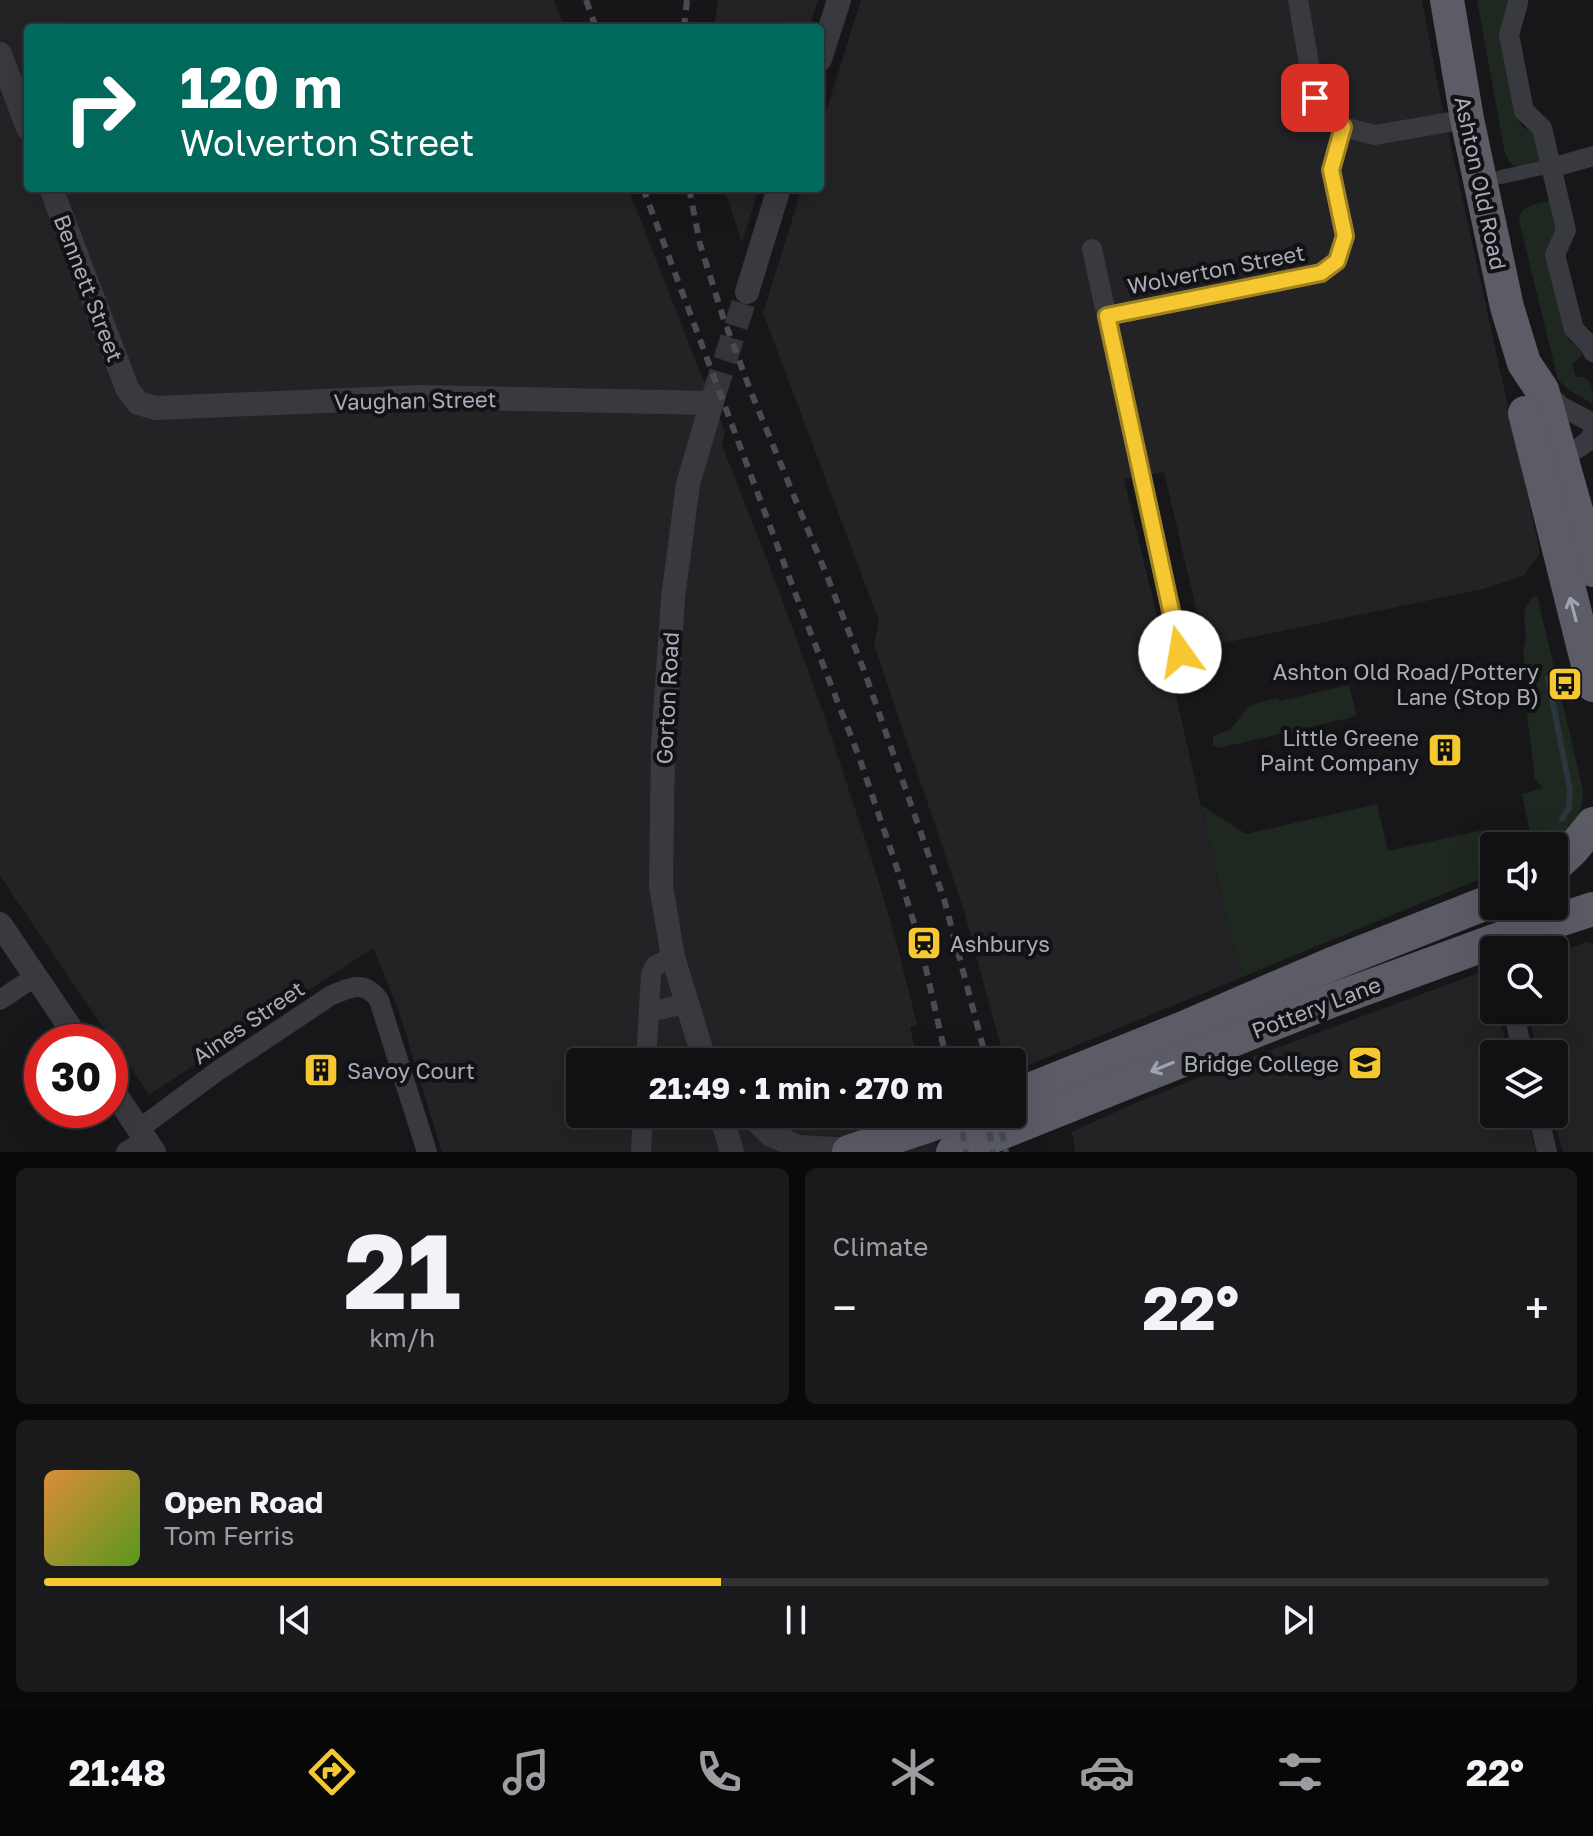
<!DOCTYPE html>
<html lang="en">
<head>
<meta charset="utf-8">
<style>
  :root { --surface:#111113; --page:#1a1a1c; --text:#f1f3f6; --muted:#9c9da0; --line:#303133; --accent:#f5c832 }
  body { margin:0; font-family:"Golos Text",sans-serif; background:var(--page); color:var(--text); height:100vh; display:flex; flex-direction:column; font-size:30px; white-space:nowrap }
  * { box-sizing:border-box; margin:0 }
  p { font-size:26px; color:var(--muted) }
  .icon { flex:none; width:44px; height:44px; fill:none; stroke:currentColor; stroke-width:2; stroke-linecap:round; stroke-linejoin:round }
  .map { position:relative; height:1152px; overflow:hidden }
  .panel { display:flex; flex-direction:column; gap:16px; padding:16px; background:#09090a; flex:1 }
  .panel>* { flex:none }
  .top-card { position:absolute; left:24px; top:24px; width:800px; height:168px; border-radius:8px; box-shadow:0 8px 32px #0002,0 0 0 2px var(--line); background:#00695c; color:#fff; overflow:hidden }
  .tools { position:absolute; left:1480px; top:832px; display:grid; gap:16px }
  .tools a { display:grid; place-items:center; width:88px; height:88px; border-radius:8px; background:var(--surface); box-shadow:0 8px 32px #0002,0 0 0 2px var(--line); font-size:40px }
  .speed { position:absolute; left:24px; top:1024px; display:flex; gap:16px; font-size:40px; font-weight:700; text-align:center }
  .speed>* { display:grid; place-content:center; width:104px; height:104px; border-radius:50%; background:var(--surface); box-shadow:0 8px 32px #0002,0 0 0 2px var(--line); line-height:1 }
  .speed .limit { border:12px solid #d22; background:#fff; color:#111 }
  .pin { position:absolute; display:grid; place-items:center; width:68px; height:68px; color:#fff; margin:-34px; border-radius:16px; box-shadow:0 4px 12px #0006 }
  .me { position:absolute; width:88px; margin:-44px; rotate:347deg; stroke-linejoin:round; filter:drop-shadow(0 0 6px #0008) }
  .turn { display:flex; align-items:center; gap:28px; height:168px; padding:0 24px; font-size:36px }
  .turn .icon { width:104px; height:104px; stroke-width:2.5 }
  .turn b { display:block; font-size:56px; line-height:68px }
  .big { font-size:60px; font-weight:700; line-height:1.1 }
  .panel .card { flex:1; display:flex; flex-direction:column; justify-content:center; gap:12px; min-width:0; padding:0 28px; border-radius:12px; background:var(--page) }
  .panel .dial { align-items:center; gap:0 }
  .dial b { font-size:104px; line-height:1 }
  .song { display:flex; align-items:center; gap:24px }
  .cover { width:96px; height:96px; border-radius:12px; background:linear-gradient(135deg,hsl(30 70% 55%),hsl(90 70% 35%)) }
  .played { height:8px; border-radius:4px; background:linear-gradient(90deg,var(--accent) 45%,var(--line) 45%) }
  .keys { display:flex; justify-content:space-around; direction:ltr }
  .heat { display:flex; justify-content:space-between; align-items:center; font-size:44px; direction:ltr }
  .panel .tiles { flex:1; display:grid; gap:16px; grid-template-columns:1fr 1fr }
  .card:last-child { grid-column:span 2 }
  .trip { position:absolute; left:566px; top:1048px; width:460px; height:80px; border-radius:8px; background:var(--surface); box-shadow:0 8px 32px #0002,0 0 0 2px var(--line); font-weight:700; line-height:80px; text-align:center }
  .dock { display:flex; height:128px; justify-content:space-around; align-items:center; background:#070708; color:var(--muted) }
  .dock .icon { width:56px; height:56px }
  .dock .current { color:var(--accent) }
  .dock b { font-size:36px; color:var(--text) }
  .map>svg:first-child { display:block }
</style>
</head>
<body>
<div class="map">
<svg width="1593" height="1152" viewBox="0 0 1593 1152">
  <rect width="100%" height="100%" fill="#171719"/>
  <g fill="#232326">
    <polygon points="0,0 554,0 565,28 28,28 28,188 628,188 704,382 706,379 725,432 722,445 779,591 822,709 872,860 896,941 917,1024 910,1027 918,1062 580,1062 580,1114 929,1114 937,1152 442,1152 398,1008 373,948 149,1095 0,876"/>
    <polygon points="718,0 818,0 809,28 714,28"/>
    <polygon points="861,0 1422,0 1439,91 1540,553 1523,576 1483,589 1205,647 1164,472 1124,479 1176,696 1240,978 1012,1072 1012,1062 1005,1062 964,911 874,644 879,621 763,313 802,188 820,188 820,130"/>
    <polygon points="724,188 759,188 742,243"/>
    <polygon points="1587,942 1593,944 1593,1152 1563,1152 1553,1114 1554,1054 1538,1054 1527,1010 1554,1010 1554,954"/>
    <polygon points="1484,971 1494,1002 1494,1010 1496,1010 1510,1054 1494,1054 1494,1114 1526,1114 1536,1152 1075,1152 1072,1132 1133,1104 1212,1072"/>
  </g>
  <g fill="#1e2720">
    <polygon points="1477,0 1511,0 1501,31 1518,120 1522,127 1534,132 1541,163 1517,167 1512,165 1505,154"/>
    <path d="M1549,201L1556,230L1548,256L1568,339L1582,352V356L1572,364L1576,377C1593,375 1593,389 1593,404L1570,391L1558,380L1519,220C1520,205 1537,204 1549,201Z"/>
    <path d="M1537,595L1583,790C1584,814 1569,829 1553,846H1530L1533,845L1522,794L1543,788L1535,779L1527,714L1530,709L1523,650C1532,631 1513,610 1537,595Z"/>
    <polygon points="1349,685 1357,716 1219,748 1213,745 1213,736 1231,729 1246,709 1255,703 1277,698 1280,701"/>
    <polygon points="1377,804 1388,851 1483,830 1489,855 1494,854 1494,875 1470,883 1240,978 1201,805 1246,834"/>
  </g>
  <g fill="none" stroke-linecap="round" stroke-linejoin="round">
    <polyline stroke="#2c343d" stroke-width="6" points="1548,678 1570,790 1569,808 1562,819"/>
    <polyline stroke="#343539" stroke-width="24" stroke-dasharray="24 12" stroke-linecap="butt" points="714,395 747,292"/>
    <polyline stroke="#393a40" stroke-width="14" points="1501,177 1542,168 1551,168"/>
    <g stroke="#393a40" stroke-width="20">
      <polyline points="1298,0 1315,98 1333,121 1343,127 1375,135 1467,119"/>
      <polyline points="1518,0 1518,3 1509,35 1524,111 1542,128 1566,230 1555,255 1574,329 1591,347 1593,352"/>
      <polyline points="1551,168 1593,156"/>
      <polyline points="1092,249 1180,652"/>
      <polyline points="1107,316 1321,273 1337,261 1345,236 1331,170 1343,127"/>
      <polyline points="1545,392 1562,407 1593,423"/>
      <polyline points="1562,459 1587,442 1593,434"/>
      <polyline points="0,1000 36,976"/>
      <polyline points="1513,1010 1523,1054"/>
      <polyline points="650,1012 688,1003"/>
      <polyline points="646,1062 651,974 655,966 673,957"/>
      <polyline points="1538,1114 1547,1152"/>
      <path d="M139,1129L216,1072L330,996C350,988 363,979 379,1000L427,1152"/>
      <polyline points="126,1152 146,1139"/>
      <polyline points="641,1152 643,1114"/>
    </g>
    <g stroke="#393a40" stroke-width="24">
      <polyline points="0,54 28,128"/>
      <polyline points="820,59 839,0"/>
      <polyline points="51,188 127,388 138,403 156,408 419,397 711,403"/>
      <polyline points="747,292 779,188"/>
      <polyline points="0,924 80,1042"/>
      <polyline points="705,1062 673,957 661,886 663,744 673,598 688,484 714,395"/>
      <polyline points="110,1086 154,1152"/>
      <polyline points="721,1114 732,1152"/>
      <polyline points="750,1114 771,1135 799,1147 854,1150"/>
    </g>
    <g stroke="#5b5c66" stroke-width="34">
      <polyline points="1447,0 1467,119 1507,307 1524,363 1542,390 1593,570"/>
      <polyline points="1525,413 1593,685"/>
      <polyline points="1554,867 1572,850 1593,824"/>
      <polyline points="1012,1097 1181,1029 1332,964 1494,900"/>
      <polyline points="849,1152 963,1114"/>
      <polyline points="953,1152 1325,1003 1497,940 1593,909"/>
    </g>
    <g stroke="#4a4c53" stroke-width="6" stroke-dasharray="10 8" stroke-linecap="butt">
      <polyline points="586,0 596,28"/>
      <polyline points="684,28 687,0"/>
      <polyline points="643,188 797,598 858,754 895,862 920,942 947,1062"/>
      <polyline points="689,188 700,244 723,317 751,392 827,576 865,673 944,899 987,1062"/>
      <polyline points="959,1114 966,1152"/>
      <polyline points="986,1114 993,1152"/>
      <polyline points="998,1114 1006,1152"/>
    </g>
  </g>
  <defs><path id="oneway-shaft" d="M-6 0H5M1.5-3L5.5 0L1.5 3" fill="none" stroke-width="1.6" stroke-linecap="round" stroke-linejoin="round" transform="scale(2)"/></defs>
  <g stroke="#a0a4b1">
    <use href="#oneway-shaft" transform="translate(1573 609) rotate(-105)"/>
    <use href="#oneway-shaft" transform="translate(1162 1067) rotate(158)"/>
  </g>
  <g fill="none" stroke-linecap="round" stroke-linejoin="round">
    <g stroke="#9f8220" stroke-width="20">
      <polyline id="route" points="1180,652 1107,316 1321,273 1337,261 1345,236 1331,170 1343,127 1333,121 1315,98"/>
    </g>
    <use href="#route" stroke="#f5c832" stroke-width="14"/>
  </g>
  <defs>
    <g id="bus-square" transform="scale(1.8)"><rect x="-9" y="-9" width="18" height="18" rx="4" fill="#f5c832" stroke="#121214"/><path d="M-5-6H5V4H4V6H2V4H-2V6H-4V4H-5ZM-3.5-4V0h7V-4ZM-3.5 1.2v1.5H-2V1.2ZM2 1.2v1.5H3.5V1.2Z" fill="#111"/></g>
    <g id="building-square" transform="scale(1.8)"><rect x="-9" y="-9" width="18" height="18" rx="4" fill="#f5c832" stroke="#121214"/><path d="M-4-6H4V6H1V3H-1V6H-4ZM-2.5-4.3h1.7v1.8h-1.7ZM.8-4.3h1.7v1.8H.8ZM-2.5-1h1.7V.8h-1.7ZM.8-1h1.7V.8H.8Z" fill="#111"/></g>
    <g id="station-square" transform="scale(1.8)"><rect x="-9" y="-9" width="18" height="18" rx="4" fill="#f5c832" stroke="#121214"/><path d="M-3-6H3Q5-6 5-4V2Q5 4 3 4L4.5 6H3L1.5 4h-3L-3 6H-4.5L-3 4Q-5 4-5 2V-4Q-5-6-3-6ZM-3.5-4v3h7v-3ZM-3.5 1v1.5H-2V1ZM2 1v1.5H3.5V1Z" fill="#111"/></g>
    <g id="university-square" transform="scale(1.8)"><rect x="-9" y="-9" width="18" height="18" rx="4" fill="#f5c832" stroke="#121214"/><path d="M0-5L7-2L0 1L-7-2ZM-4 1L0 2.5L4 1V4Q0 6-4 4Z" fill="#111"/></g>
  </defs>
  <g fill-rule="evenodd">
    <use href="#bus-square" x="1565" y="684"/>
    <use href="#building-square" x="1445" y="750"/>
    <use href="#station-square" x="924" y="943"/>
    <use href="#university-square" x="1365" y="1063"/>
    <use href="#building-square" x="321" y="1070"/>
  </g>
  <g text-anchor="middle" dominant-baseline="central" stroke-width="8" stroke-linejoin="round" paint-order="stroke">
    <g font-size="22" fill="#a8acb9" stroke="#121214">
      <text transform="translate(1481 183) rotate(78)">Ashton Old Road</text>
      <text transform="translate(1216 269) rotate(-11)">Wolverton Street</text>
      <text transform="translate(89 288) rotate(69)">Bennett Street</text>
      <text transform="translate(415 400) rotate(-1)">Vaughan Street</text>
      <text transform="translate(667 698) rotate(-87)">Gorton Road</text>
      <text transform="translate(1316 1007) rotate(-21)">Pottery Lane</text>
      <text transform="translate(248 1022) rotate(-34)">Aines Street</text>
    </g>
    <g font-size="22" fill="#a8acb9" stroke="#121214" text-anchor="end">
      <text x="1539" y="671">Ashton Old Road/Pottery<tspan x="1539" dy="25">Lane (Stop B)</tspan></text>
      <text x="1419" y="737">Little Greene<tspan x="1419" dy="25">Paint Company</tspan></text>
      <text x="950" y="943" text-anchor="start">Ashburys</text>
      <text x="1339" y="1063">Bridge College</text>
      <text x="347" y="1070" text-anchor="start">Savoy Court</text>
    </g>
  </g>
</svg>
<div class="tools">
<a><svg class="icon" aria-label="sound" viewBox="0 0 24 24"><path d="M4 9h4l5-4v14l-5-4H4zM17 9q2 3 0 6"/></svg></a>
<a><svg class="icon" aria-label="search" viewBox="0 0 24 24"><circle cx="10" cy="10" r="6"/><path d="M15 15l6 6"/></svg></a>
<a><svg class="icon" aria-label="layers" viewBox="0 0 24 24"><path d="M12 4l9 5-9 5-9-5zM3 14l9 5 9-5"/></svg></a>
</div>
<div class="speed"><div class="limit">30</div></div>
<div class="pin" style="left:1315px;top:98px;background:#d93025"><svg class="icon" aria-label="arrive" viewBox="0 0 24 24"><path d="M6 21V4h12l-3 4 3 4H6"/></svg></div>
<svg class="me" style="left:1180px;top:652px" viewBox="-20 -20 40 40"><circle r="19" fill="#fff"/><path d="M0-13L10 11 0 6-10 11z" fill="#f5c832"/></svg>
<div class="trip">21:49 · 1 min · 270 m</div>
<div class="top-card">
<div class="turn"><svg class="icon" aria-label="right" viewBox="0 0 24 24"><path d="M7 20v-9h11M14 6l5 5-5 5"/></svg><div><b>120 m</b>Wolverton Street</div></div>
</div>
</div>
<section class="panel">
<div class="tiles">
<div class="card dial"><b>21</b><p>km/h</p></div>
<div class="card"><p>Climate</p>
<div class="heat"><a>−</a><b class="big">22°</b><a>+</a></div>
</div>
<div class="card">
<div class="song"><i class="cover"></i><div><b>Open Road</b><p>Tom Ferris</p></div></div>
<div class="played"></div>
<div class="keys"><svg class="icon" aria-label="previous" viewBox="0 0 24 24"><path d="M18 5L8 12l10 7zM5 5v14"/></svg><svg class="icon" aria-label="pause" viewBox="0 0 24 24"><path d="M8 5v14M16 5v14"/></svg><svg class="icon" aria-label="next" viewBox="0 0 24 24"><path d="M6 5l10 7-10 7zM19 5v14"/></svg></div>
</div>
</div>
</section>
<nav class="dock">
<b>21:48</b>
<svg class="icon current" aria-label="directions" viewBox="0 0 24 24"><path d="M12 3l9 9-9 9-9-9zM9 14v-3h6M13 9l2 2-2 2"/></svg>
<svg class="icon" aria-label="music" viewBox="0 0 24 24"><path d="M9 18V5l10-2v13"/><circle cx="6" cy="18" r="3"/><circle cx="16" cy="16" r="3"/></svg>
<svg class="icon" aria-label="phone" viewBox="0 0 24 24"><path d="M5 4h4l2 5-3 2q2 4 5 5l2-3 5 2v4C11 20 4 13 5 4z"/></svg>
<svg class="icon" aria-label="climate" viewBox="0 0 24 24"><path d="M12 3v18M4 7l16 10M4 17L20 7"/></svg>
<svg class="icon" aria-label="car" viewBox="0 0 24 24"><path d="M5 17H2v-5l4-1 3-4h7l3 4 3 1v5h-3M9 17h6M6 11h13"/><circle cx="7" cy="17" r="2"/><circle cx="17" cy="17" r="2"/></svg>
<svg class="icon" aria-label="filters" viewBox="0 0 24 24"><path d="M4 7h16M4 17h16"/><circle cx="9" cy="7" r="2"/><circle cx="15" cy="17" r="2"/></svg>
<b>22°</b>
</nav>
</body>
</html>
